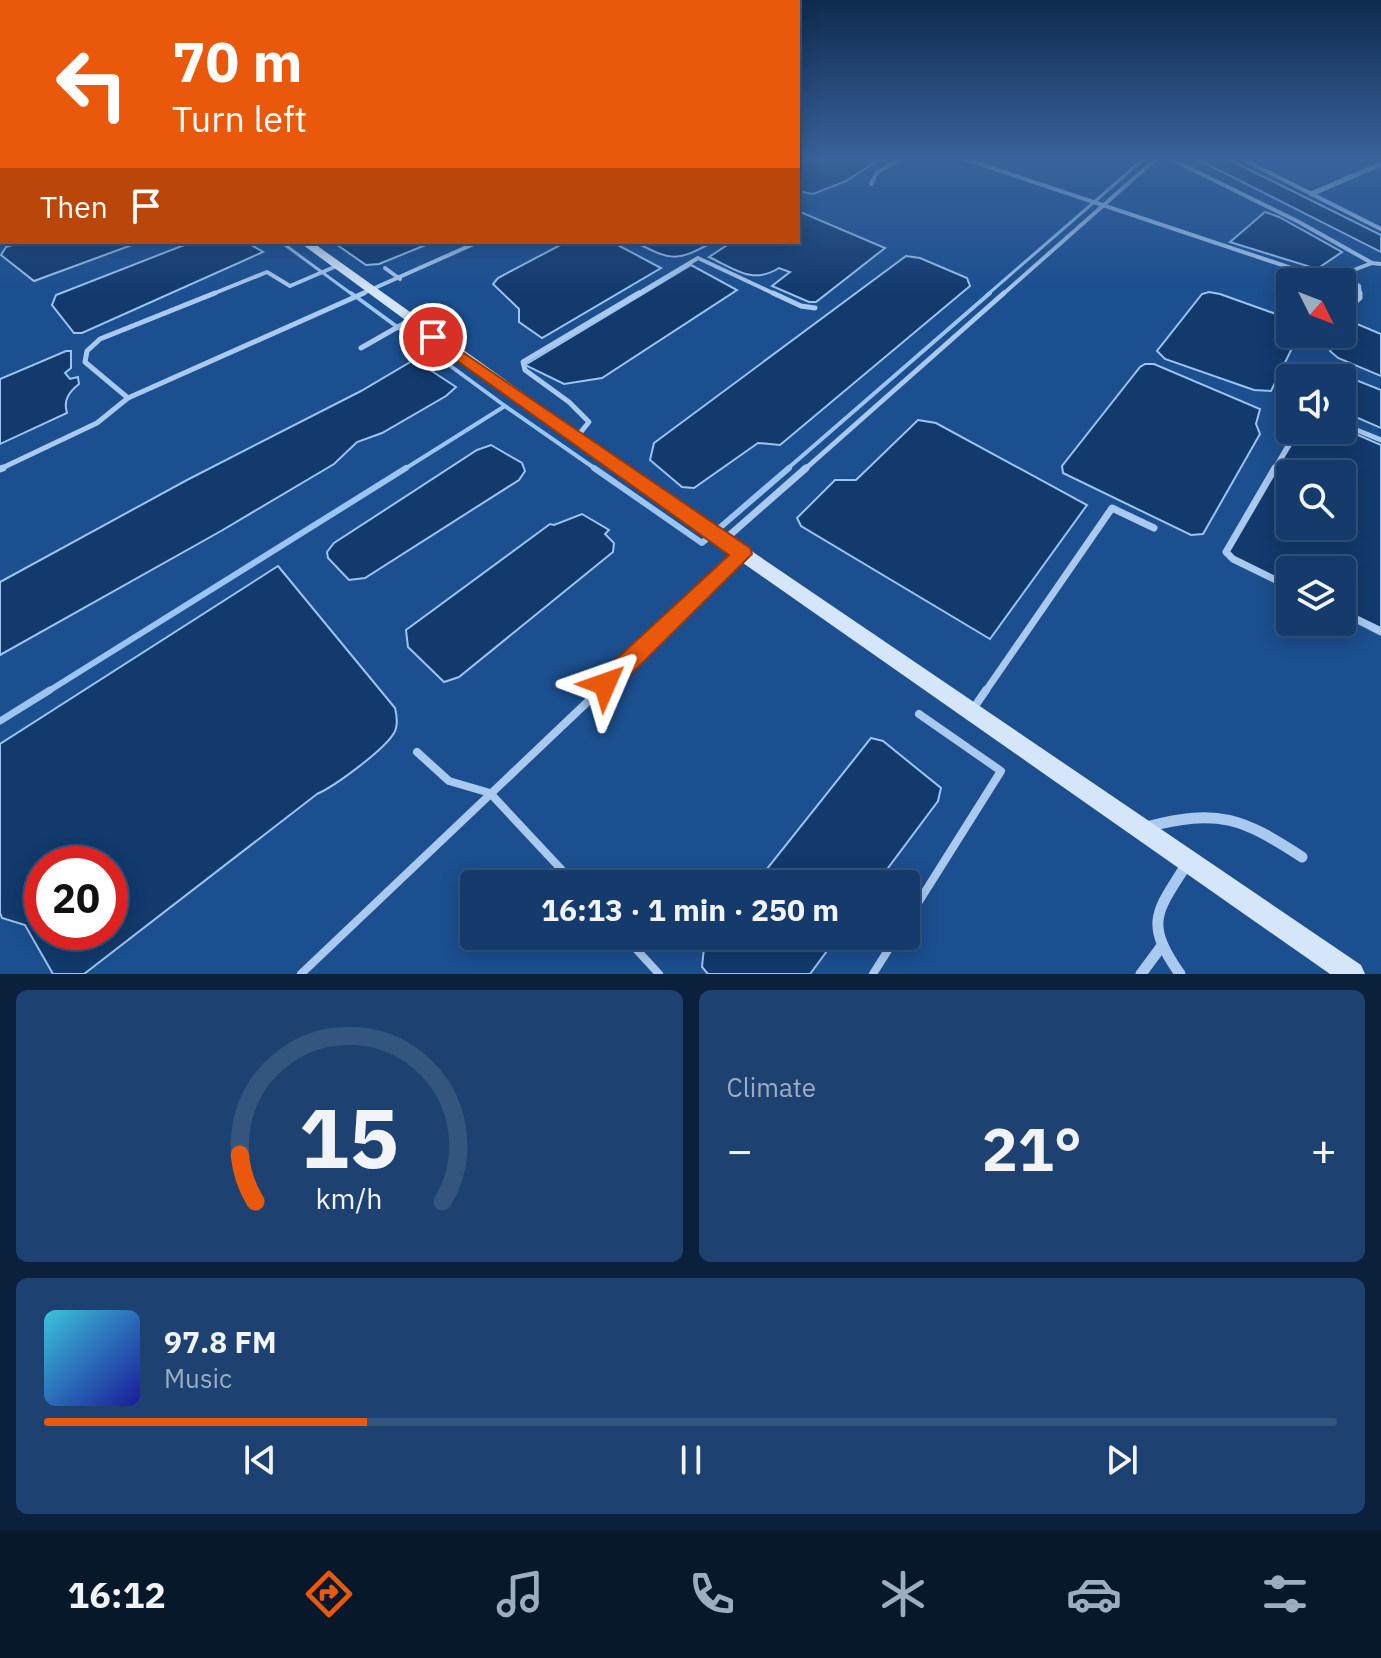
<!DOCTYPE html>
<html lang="en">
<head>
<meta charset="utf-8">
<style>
  :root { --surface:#143b6b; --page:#1d4271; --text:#f1f3f6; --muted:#9dadc1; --line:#33557e; --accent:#ea580c }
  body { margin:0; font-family:"IBM Plex Sans",sans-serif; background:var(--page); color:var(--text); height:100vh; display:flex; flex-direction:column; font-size:30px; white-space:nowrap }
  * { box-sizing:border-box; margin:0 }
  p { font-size:26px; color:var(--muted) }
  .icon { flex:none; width:44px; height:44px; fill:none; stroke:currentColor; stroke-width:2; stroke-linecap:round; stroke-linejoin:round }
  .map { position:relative; height:974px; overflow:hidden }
  .side { display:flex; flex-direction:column; gap:16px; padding:16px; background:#0b203b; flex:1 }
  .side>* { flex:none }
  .guide { position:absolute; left:0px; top:0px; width:800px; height:244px; box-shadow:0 4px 20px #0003,0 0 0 2px var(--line); background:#ea580c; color:#fff; overflow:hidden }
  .needle { width:52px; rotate:132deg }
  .buttons { position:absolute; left:1276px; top:268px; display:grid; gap:16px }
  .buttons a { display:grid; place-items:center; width:80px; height:80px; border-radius:8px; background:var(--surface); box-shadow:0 4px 20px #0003,0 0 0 2px var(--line); font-size:40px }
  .speed { position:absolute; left:24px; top:846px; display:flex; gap:16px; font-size:40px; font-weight:700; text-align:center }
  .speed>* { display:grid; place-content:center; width:104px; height:104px; border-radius:50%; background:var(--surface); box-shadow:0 4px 20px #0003,0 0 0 2px var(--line); line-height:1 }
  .speed .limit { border:12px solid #d22; background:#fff; color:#111 }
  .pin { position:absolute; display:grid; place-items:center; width:68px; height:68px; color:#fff; margin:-34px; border:4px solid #fff; border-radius:50%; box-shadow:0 2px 8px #0007 }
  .me { position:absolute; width:88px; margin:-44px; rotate:47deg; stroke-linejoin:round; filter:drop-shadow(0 0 6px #0008) }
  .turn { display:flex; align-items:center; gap:28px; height:168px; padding:0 40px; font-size:36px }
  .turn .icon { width:104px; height:104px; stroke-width:2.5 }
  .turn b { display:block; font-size:56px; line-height:68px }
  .then { display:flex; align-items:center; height:76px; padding:0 40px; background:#0003; gap:16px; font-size:30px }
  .big { font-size:60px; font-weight:700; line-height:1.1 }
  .side .tile { flex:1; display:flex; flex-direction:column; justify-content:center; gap:12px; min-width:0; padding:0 28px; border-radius:12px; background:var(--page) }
  .side .dial { align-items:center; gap:0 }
  .dial svg { height:208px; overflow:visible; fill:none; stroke:var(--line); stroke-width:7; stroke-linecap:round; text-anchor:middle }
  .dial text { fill:var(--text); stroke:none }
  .song { display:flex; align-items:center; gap:24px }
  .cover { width:96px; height:96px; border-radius:12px; background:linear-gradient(135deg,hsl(190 70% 55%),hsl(240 70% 35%)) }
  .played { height:8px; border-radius:4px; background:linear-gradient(90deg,var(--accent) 25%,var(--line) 25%) }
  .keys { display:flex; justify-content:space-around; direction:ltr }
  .heat { display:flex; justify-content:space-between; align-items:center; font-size:44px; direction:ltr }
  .side .tiles { flex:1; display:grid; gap:16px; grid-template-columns:1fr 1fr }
  .tile:last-child { grid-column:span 2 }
  .trip { position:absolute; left:460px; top:870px; width:460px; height:80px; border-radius:8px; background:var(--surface); box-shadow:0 4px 20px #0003,0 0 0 2px var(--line); font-weight:700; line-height:80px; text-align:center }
  .tab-bar { display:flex; height:128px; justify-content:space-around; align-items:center; background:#08182b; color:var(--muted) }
  .tab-bar .icon { width:56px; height:56px }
  .tab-bar .current { color:var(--accent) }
  .tab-bar b { font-size:36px; color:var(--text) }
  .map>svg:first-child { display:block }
</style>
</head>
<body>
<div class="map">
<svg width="1381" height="974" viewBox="0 0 1381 974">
  <rect width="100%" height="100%" fill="#1b4f8f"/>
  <g fill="#123a6d" stroke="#9cc4f0" stroke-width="2" fill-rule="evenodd">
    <polygon points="798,157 883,157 846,181 813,194 798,191"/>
    <polygon points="1193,157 1224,157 1381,235 1381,252"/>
    <path d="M798,211L885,248L816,302H809L772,286L790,272L779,268C752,285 735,269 709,257L732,242H798Z"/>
    <polygon points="1265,212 1279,217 1342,252 1317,269 1230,242"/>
    <polygon points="21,242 140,242 34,281 1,255 6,247"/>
    <polygon points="192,242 246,242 263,252 82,333 74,333 52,305 56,295"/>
    <polygon points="333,242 433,242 379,264 366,265"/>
    <polygon points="566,242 612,242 661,268 542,338 519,322 519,309 493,284 498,278"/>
    <path d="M635,242H713C676,262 672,261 635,242Z"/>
    <polygon points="906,256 920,258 967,278 970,286 780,445 758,443 694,488 682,487 650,460 654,443"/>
    <polygon points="691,265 737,290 602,378 564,384 525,365"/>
    <polygon points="1209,292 1220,294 1290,319 1290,334 1299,334 1271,391 1254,390 1165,359 1157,351 1202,294"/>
    <polygon points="1350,321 1381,334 1381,376 1338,358 1330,351 1338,334 1342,334 1345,322"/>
    <path d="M66,351H71V368L65,373L70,379L78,377L79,384C69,392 63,400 67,413L0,444V379Z"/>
    <polygon points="412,361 418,362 456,387 446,396 382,433 357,442 334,464 221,531 0,655 0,582 187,480 361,391"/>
    <polygon points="1145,364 1154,364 1260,409 1256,424 1260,434 1203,534 1191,535 1063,473 1062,466 1140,367"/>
    <polygon points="1328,369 1381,390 1381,428 1342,411 1342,378 1319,378 1323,370"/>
    <polygon points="918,420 936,423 1087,505 990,639 801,526 797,518 835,480 856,480"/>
    <path d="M1342,428L1381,445V635L1342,615V570H1290V589L1226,554L1300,430ZM1290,474H1342V526H1290Z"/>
    <polygon points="491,445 522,463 525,471 519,480 365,578 349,580 328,558 327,552 334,543 477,450"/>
    <polygon points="582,514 609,530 605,534 614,543 613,552 459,677 444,682 408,647 406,630 550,524 554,525"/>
    <path d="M278,566L395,708C397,716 398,726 394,733C384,750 335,786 317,794L84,974H53L25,925L2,918L0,913V744ZM42,864H110V932H42Z"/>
    <polygon points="871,738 883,741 941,788 938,801 876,884 755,884"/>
    <polygon points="714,936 838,936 810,974 708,974 702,967 704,948"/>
  </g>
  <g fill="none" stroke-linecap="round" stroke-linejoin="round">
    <g stroke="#9cc4f0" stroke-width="3">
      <polyline points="281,242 353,295"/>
      <polyline points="987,295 1146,157"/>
    </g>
    <g stroke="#9cc4f0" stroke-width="4">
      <polyline points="351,293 505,406"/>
      <polyline points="403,470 505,406 597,470"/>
      <polyline points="786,470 990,293"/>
    </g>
    <g stroke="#9cc4f0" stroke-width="6">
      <polyline points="594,468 702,543 789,468"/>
      <polyline points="47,692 406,468"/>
    </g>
    <polyline stroke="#9cc4f0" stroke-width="7" points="0,721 50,690"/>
    <g stroke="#a9c9ee" stroke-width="4">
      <polyline points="959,157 1318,277 1343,274 1372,263"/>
      <polyline points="1167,157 1299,222 1372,263 1381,264"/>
      <polyline points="1238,157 1381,229"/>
      <polyline points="871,184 877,172 904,157"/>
      <polyline points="385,268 400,279"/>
      <polyline points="1343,274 1359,286 1360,295"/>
      <polyline points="210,295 267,272 290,286 339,265"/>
      <polyline points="359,295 478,242"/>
      <polyline points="636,295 698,258 777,295"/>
      <polyline points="1002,295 1158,157"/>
    </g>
    <g stroke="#a9c9ee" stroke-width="5">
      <polyline points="773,293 801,306 815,308"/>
      <polyline points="1343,313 1360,298 1360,293"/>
      <polyline points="361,348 410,320"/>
      <polyline points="128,398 85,362 87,351 100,339 215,293"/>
      <polyline points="1342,424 1381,440"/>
      <polyline points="576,438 589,422 569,402 525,370 523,362 639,293"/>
      <polyline points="0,469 97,423 128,398 364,293"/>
      <polyline points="804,470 1004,293"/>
      <polyline points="1274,470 1297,430"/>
    </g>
    <g stroke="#a9c9ee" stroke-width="7">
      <polyline points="1275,468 1226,552 1233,559 1290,587"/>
      <polyline points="0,469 3,468"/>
      <polyline points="723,541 806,468"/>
      <polyline points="1342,612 1381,631"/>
      <polyline points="598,692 743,554"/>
      <polyline points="985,692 1112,508 1154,528"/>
    </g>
    <g stroke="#a9c9ee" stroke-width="8">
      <polyline points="973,709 986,690"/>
      <polyline points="417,752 449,781 490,793 575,884"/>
      <polyline points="906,922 1001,771 919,714"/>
      <polyline points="624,936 659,974"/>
      <polyline points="301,974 600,690"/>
      <polyline points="873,974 897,936"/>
    </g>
    <polyline stroke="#a9c9ee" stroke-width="5" points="1311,194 1381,164"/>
    <g stroke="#a9c9ee" stroke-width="11">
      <path d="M1146,827C1219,808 1242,818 1302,857"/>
      <polyline points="1141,974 1161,947"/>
      <path d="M1180,974C1143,921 1157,912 1188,862"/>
    </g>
    <polygon fill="#d6e6fa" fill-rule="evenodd" points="299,242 312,242 616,459 1361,965 1365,974 1330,974 606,467"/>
  </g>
  <linearGradient id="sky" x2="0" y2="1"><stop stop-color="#0f2b4f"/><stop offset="0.54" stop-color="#39639b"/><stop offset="1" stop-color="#39639b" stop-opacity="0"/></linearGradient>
  <rect width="1381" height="293" fill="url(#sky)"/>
  <polygon fill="#ea580c" stroke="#983908" stroke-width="2" points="433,332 750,548 752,554 613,692 605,695 597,692 594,684 597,677 729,555 428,340 426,337"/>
</svg>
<div class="buttons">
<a><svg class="needle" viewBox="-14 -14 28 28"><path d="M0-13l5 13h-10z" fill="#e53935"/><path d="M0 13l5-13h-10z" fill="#9dadc1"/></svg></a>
<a><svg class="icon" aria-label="sound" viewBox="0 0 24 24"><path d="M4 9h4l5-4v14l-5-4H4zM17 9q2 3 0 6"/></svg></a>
<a><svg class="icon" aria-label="search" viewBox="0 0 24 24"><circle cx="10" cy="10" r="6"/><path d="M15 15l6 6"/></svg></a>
<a><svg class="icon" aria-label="layers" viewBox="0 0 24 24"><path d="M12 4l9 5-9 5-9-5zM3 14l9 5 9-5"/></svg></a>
</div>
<div class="speed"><div class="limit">20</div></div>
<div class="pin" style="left:433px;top:337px;background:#d93025"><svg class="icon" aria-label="arrive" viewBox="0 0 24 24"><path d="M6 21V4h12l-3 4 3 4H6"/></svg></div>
<svg class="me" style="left:605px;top:684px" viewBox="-20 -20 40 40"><path d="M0-17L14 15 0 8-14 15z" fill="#ea580c" stroke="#fff" stroke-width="4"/></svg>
<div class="trip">16:13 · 1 min · 250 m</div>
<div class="guide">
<div class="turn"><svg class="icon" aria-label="left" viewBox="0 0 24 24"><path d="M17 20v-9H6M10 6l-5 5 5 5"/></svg><div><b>70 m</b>Turn left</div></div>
<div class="then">Then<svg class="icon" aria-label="arrive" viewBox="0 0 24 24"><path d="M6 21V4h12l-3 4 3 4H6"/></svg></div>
</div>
</div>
<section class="side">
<div class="tiles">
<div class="tile dial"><svg viewBox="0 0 100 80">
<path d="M14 69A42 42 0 1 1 86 69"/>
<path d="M14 69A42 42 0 0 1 8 51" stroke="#ea580c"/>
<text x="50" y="56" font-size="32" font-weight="700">15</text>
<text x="50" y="72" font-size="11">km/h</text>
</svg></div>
<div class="tile"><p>Climate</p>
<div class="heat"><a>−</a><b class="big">21°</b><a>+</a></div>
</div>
<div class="tile">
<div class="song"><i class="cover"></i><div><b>97.8 FM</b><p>Music</p></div></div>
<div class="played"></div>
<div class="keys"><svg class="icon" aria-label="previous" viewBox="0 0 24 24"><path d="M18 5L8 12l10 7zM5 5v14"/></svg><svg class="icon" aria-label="pause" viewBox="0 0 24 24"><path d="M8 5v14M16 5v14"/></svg><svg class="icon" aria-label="next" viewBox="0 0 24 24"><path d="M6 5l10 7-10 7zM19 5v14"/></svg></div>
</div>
</div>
</section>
<nav class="tab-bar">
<b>16:12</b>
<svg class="icon current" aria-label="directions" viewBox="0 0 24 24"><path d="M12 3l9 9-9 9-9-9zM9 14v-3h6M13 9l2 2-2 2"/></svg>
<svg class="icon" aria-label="music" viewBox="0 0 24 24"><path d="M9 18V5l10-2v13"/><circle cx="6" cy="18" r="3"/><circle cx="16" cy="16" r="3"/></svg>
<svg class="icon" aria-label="phone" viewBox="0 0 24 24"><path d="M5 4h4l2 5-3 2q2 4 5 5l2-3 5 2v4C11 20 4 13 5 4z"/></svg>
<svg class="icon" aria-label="climate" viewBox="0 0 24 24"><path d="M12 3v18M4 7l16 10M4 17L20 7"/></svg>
<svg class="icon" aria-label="car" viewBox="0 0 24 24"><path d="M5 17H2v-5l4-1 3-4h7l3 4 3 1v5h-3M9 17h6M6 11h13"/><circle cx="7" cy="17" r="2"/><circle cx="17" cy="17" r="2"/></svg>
<svg class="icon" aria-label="filters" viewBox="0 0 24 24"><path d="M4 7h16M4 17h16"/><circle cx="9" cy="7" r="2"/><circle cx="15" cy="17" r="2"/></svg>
</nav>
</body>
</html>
